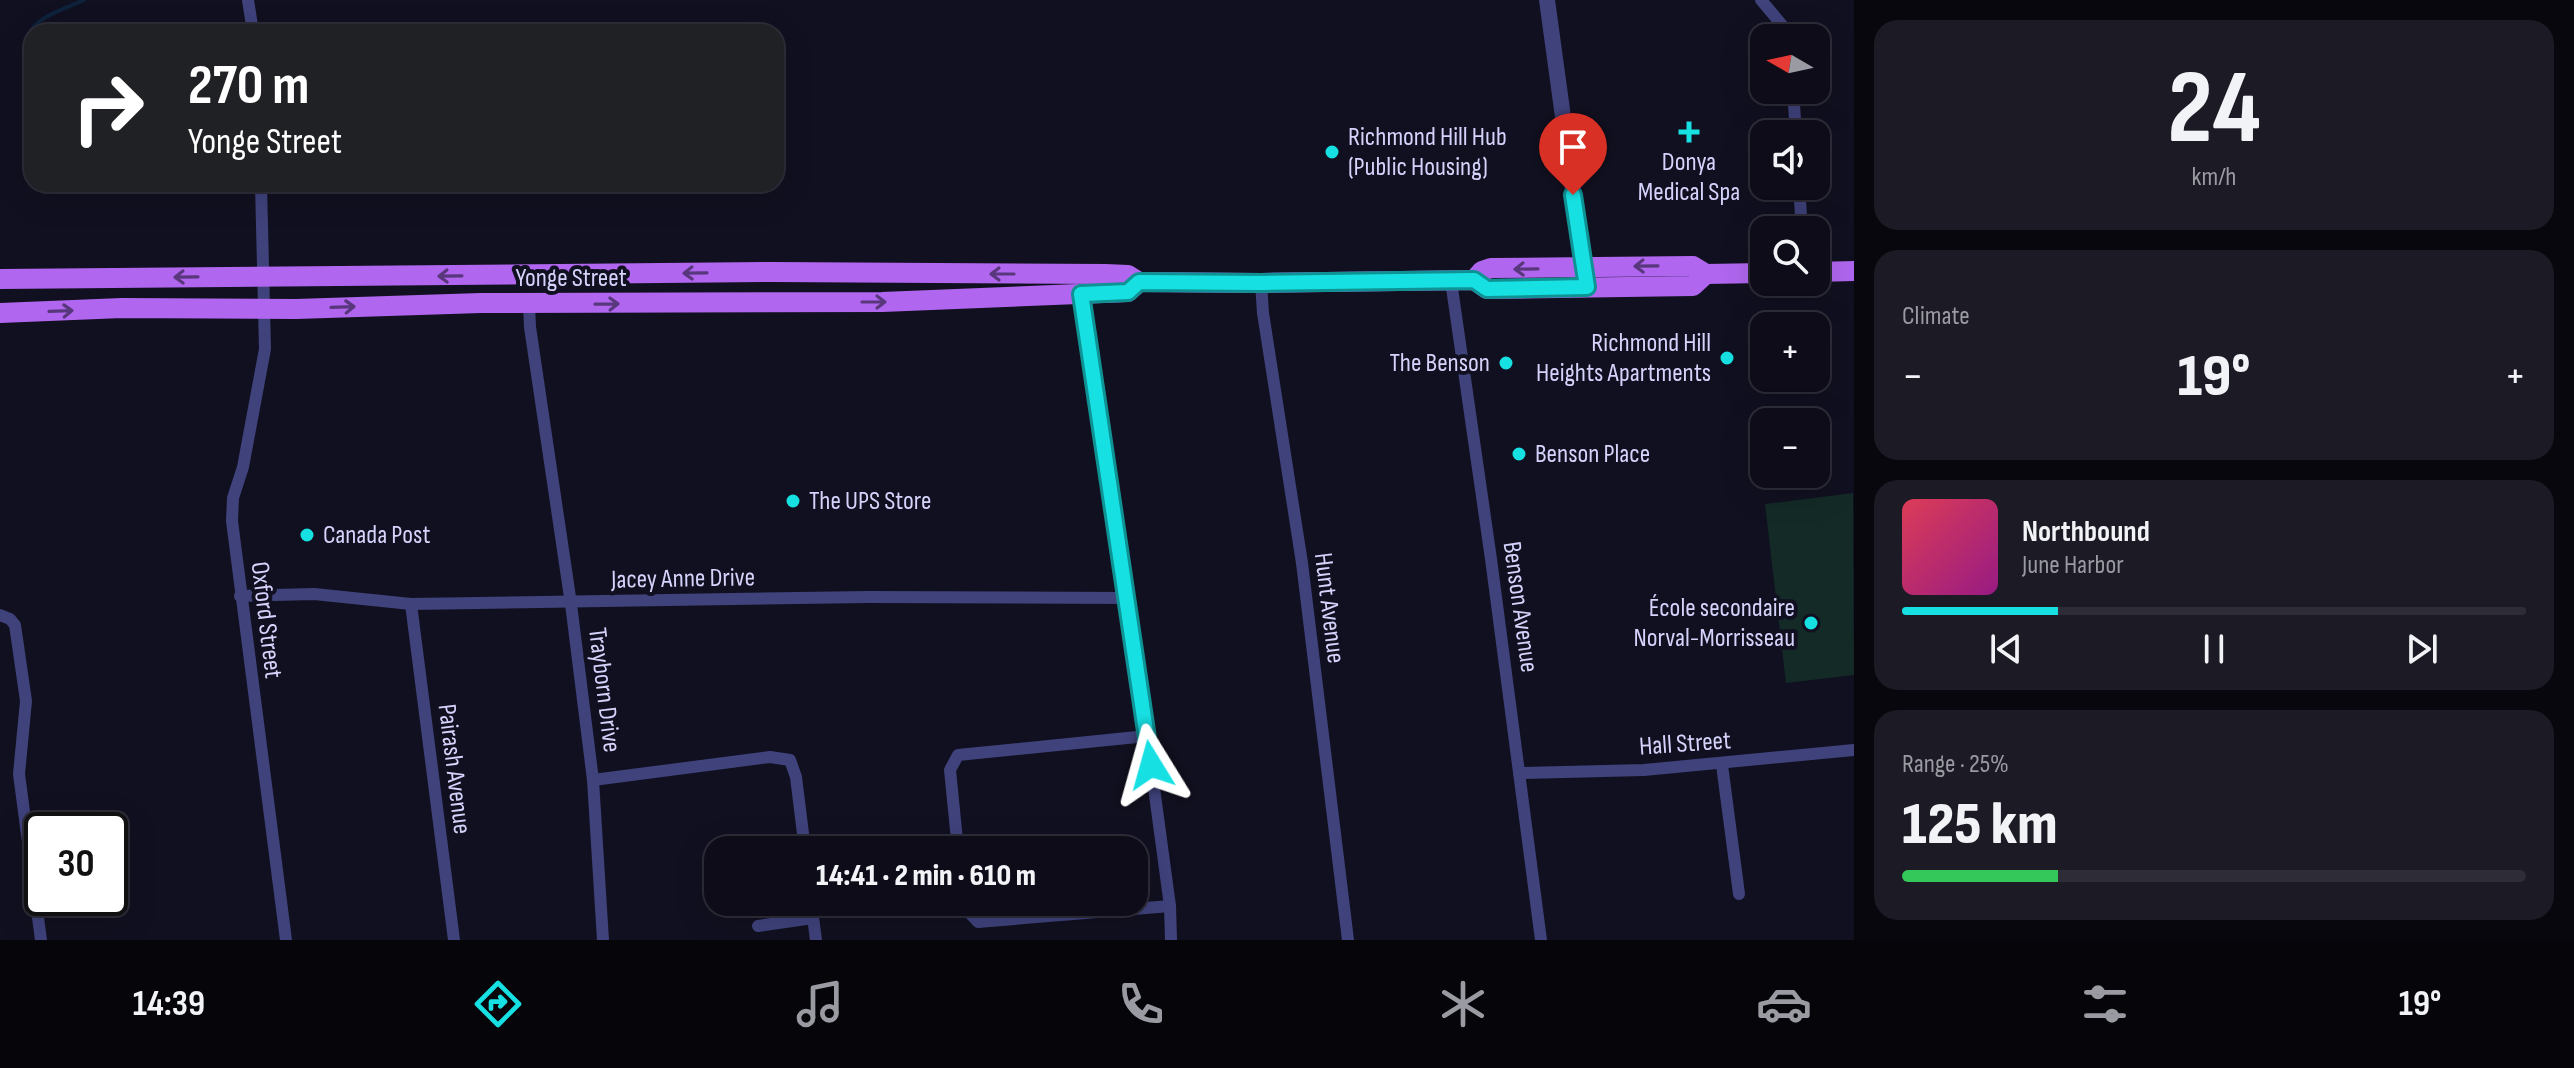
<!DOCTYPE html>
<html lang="en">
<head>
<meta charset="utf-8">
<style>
  :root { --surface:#0d0c18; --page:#1b1a25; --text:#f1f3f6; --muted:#9a9ba2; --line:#2d2c37; --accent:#17e0e3 }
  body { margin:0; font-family:"Sofia Sans Condensed",sans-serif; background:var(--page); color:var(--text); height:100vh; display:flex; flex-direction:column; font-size:30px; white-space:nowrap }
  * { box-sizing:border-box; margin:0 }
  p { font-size:26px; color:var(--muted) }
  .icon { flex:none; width:44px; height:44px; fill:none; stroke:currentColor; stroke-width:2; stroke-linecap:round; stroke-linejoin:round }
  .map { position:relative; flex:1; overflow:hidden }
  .details { display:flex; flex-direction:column; gap:20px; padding:20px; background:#07070d; width:720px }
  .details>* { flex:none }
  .guide { position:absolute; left:24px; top:24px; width:760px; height:168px; border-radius:24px; box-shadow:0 8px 32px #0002,0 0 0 2px var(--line); background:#202124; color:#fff; overflow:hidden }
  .needle { width:52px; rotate:279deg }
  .controls { position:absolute; left:1750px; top:24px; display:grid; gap:16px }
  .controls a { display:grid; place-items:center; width:80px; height:80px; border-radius:16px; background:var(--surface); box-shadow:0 8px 32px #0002,0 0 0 2px var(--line); font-size:40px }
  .speed { position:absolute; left:24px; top:812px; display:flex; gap:16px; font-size:40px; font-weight:700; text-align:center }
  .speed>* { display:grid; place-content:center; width:104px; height:104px; border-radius:50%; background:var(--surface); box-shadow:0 8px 32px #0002,0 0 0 2px var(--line); line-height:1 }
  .speed .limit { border:4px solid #111; border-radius:12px; background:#fff; color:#111 }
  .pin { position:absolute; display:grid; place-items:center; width:68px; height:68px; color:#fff; margin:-82px -34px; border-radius:50% 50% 50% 0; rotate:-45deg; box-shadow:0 0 8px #0007 }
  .pin .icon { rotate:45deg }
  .me { position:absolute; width:88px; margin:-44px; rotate:352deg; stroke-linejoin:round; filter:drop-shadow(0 0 6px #0008) }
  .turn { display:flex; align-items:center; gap:28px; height:168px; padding:0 32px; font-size:36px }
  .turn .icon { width:104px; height:104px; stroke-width:2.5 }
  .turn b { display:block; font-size:56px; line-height:68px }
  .big { font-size:60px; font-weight:800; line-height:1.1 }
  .details .widget { flex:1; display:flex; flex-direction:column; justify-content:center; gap:12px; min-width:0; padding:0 28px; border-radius:24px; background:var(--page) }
  .details .dial { align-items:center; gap:0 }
  .dial b { font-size:104px; line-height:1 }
  .song { display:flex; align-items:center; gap:24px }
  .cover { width:96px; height:96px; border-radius:12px; background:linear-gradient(135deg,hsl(350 70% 55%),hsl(310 70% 35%)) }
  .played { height:8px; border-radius:4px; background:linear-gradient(90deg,var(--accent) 25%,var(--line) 25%) }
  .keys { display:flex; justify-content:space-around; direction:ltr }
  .heat { display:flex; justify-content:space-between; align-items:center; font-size:44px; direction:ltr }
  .charge { height:12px; border-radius:6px; background:linear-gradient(90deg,#34c759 25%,var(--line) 0) }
  .trip { position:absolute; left:704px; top:836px; width:444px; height:80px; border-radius:24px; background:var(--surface); box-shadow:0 8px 32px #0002,0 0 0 2px var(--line); font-weight:800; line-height:80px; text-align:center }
  .menu { display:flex; height:128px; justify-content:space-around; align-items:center; background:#05050a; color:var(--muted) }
  .menu .icon { width:56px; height:56px }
  .menu .current { color:var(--accent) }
  .menu b { font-size:36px; color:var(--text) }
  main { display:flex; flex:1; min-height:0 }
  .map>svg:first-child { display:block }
</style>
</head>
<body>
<main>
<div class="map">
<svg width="1854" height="940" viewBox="0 0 1854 940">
  <rect width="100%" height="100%" fill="#111020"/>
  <polygon fill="#132a27" points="1853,493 1854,675 1786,683 1765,504"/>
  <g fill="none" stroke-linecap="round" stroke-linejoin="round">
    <path stroke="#0e223b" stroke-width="4" d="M27,107L28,36C36,16 65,9 84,0"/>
    <g stroke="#3f427b" stroke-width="12">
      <polyline points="248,0 253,32"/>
      <polyline points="1761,0 1782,25 1786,38"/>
      <polyline points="1793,90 1796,134"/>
      <polyline points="261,184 265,349 243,467 233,498 232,521 286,940"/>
      <polyline points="1799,186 1802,230"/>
      <polyline points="1451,281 1491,559 1541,940"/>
      <polyline points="1261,283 1263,313 1302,563 1348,940"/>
      <polyline points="1081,290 1147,736 1170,906 1171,940"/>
      <polyline points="529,305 530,327 571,604 593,780 603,940"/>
      <polyline points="240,596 314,594 411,604 868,597 1127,598"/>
      <polyline points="411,604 454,940"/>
      <polyline points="0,615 10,619 15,625 26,701 19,774 41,940"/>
      <polyline points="1722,765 1739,894"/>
      <polyline points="1519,773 1644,770 1854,750"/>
      <polyline points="593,780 770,757 790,760 796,777 805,850"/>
      <polyline points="958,850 950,770 958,755 1147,736"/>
      <polyline points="811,902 816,940"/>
      <polyline points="963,902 964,907 978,922 1170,906"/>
      <polyline points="758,926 813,918"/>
    </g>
    <polyline stroke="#3f427b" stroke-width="16" points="1547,0 1585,278"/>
    <g stroke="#b066ef" stroke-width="20">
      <polyline points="1816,272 1854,271"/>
      <polyline points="0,279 773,272 1105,274 1128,275 1139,282 1261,283 1474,280 1487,289 1693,286 1706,274"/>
      <polyline points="1474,280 1482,271 1491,268 1693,266 1706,274 1764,273"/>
      <polyline points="0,313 122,308 296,309 481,303 882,302 1128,292 1139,282"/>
    </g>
  </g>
  <defs><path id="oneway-shaft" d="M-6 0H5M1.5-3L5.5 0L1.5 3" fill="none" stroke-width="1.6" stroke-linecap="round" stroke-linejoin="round" transform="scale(2)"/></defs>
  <g stroke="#59377d">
    <use href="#oneway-shaft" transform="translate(1646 266) rotate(179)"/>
    <use href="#oneway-shaft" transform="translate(1526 269) rotate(179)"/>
    <use href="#oneway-shaft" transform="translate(695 273) rotate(179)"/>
    <use href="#oneway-shaft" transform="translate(1002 274) rotate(-180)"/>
    <use href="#oneway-shaft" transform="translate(450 276) rotate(179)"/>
    <use href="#oneway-shaft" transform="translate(186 277) rotate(179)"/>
    <use href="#oneway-shaft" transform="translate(874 302)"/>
    <use href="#oneway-shaft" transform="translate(607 304) rotate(-1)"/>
    <use href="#oneway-shaft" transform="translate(343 307) rotate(-2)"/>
    <use href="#oneway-shaft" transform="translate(61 311) rotate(-2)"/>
  </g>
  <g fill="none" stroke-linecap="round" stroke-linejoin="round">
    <g stroke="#0f9294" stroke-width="20">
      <polyline id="route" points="1151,765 1081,294 1128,292 1139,282 1261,283 1474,280 1487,289 1587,287 1573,195"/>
    </g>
    <use href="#route" stroke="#17e0e3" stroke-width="14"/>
  </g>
  <g fill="#17e0e3" stroke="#111020" stroke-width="3">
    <path d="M1685 120h8v8h8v8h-8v8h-8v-8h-8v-8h8z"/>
    <circle cx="1332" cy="152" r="8"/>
    <circle cx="1727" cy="358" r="8"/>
    <circle cx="1506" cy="363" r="8"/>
    <circle cx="1519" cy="454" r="8"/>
    <circle cx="793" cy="501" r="8"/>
    <circle cx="307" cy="535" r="8"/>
    <circle cx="1811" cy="623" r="8"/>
  </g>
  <g text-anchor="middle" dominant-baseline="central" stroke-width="8" stroke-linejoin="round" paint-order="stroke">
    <g font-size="26" fill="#d5d3fb" stroke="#111020" text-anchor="start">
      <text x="1348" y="137">Richmond Hill Hub<tspan x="1348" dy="30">(Public Housing)</tspan></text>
      <text x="1689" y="162" text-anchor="middle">Donya<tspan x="1689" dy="30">Medical Spa</tspan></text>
      <text x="1711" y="343" text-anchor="end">Richmond Hill<tspan x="1711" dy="30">Heights Apartments</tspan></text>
      <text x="1490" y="363" text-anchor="end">The Benson</text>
      <text x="1535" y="454">Benson Place</text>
      <text x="809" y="501">The UPS Store</text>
      <text x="323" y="535">Canada Post</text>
      <text x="1795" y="608" text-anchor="end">École secondaire<tspan x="1795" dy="30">Norval-Morrisseau</tspan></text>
    </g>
    <g font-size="26" fill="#d5d3fb" stroke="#111020">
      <text x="571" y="278">Yonge Street</text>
      <text transform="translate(683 579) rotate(-1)">Jacey Anne Drive</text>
      <text transform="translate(1520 607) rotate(82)">Benson Avenue</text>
      <text transform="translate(1329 608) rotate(83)">Hunt Avenue</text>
      <text transform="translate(266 620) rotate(83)">Oxford Street</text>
      <text transform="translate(604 690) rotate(83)">Trayborn Drive</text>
      <text transform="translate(1685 744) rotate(-4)">Hall Street</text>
      <text transform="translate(454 769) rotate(83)">Pairash Avenue</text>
    </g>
  </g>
</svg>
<div class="controls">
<a><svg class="needle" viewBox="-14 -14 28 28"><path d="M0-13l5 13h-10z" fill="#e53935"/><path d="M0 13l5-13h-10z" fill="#9a9ba2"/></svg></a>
<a><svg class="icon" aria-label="sound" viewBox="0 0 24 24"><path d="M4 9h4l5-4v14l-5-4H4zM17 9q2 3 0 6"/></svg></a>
<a><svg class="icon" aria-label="search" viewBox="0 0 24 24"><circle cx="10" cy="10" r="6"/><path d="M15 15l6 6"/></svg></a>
<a>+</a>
<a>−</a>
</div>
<div class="speed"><div class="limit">30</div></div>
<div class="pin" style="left:1573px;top:195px;background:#d93025"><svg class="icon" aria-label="arrive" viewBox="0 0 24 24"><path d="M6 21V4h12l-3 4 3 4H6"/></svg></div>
<svg class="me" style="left:1151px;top:765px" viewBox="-20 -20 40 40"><path d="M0-17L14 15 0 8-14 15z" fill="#17e0e3" stroke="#fff" stroke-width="4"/></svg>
<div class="trip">14:41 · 2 min · 610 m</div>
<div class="guide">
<div class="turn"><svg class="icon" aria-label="right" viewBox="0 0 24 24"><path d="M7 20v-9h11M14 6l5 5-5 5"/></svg><div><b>270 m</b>Yonge Street</div></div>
</div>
</div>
<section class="details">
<div class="widget dial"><b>24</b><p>km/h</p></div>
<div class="widget"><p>Climate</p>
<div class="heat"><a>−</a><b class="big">19°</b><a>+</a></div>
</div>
<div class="widget">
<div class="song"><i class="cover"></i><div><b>Northbound</b><p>June Harbor</p></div></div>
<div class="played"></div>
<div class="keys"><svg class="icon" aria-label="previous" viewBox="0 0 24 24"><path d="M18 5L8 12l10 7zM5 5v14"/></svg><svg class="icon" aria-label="pause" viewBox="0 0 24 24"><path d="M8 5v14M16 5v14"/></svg><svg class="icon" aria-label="next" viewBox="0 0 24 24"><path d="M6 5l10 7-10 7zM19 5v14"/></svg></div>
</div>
<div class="widget"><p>Range · 25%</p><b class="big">125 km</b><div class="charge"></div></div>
</section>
</main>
<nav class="menu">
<b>14:39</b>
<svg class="icon current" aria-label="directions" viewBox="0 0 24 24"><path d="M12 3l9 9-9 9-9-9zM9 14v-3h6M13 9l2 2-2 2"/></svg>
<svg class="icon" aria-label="music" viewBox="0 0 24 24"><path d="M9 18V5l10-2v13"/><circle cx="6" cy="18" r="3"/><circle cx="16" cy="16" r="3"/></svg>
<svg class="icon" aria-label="phone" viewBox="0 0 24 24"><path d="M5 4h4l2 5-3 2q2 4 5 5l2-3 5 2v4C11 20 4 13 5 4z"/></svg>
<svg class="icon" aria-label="climate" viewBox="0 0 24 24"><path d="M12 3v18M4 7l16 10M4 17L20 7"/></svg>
<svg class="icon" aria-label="car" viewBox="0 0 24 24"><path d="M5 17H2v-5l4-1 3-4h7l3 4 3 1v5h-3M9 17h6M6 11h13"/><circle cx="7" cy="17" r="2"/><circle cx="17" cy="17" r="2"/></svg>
<svg class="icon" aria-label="filters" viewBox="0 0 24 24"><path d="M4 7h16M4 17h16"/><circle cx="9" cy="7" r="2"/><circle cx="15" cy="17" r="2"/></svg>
<b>19°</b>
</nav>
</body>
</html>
